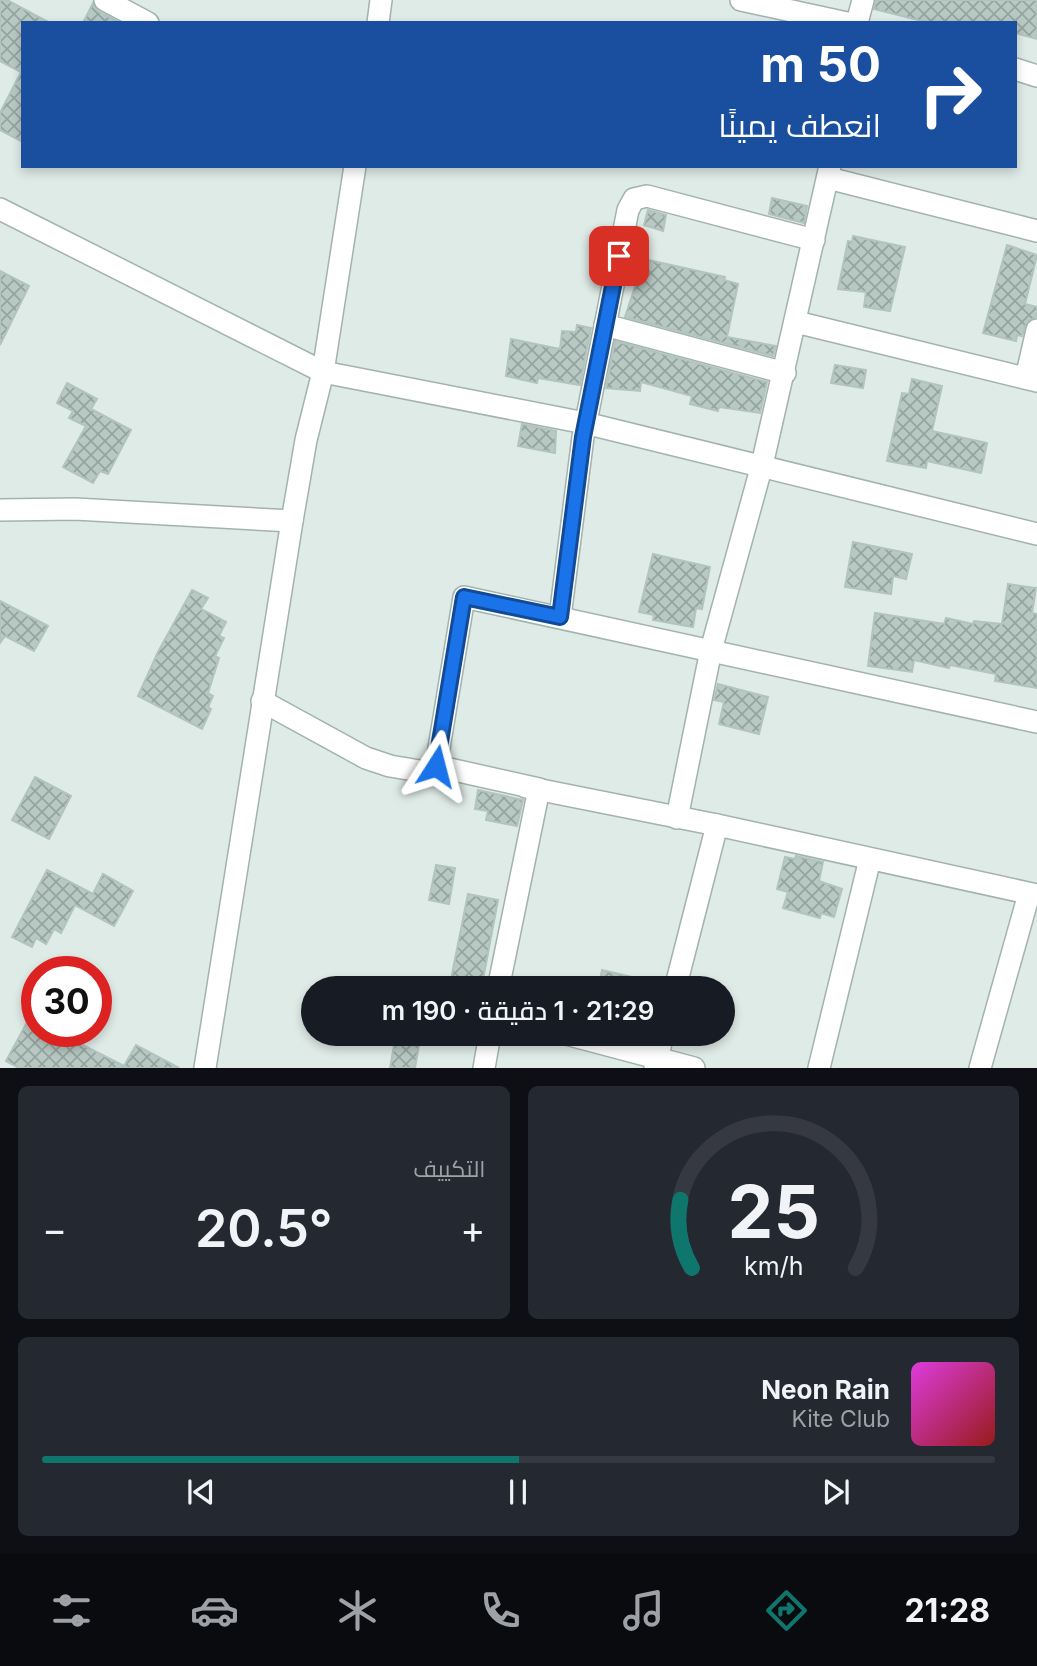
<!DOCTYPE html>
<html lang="ar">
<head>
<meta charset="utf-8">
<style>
  :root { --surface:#171b24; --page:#242831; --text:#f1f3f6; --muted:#9ea1a6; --line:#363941; --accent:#0f766e }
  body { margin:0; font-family:Inter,Cairo,sans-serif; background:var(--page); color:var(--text); direction:rtl; height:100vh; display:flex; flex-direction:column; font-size:26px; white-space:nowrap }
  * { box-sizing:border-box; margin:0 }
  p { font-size:23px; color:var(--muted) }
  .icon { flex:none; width:38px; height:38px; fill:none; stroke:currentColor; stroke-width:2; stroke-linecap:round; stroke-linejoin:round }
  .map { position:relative; height:1068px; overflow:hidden; direction:ltr }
  .side { display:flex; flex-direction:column; gap:18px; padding:18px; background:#0d0f14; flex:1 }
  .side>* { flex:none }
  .guide { position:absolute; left:21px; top:21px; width:996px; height:147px; border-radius:0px; box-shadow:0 4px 10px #0003; direction:rtl; background:#1a4fa0; color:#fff; overflow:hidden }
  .speed { position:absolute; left:21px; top:956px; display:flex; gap:14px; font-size:35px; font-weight:700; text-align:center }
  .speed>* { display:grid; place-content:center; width:91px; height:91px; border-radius:50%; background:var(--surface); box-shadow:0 4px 10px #0003; line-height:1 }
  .speed .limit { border:10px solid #d22; background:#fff; color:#111 }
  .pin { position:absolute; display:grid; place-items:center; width:60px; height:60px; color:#fff; margin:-30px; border-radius:14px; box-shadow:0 4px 10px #0006 }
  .me { position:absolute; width:77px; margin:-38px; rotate:9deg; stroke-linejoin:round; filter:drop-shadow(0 0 5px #0008) }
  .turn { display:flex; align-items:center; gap:24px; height:147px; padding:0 21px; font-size:32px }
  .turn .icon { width:91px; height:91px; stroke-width:2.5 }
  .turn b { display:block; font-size:49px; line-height:60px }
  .big { font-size:52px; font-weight:600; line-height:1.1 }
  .side .widget { flex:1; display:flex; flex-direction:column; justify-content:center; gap:10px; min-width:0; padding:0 24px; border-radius:10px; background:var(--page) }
  .side .dial { align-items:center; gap:0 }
  .dial svg { height:182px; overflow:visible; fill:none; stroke:var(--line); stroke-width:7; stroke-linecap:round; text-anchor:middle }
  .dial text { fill:var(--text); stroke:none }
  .song { display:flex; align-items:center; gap:21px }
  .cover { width:84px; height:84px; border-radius:10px; background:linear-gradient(135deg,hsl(300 70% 55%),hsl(0 70% 35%)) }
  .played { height:7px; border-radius:4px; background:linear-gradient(90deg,var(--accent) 50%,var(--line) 50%) }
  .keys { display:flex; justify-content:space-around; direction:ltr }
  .heat { display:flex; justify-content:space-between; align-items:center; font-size:38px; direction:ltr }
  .side .tiles { flex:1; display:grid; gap:18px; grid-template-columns:1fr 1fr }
  .widget:last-child { grid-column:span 2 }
  .trip { position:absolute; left:301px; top:976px; width:434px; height:70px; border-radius:35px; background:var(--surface); box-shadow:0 4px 10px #0003; font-weight:600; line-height:70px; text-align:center; direction:rtl }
  .tabs { display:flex; height:112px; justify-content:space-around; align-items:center; background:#090b0e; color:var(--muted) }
  .tabs .icon { width:49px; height:49px }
  .tabs .active { color:var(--accent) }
  .tabs b { font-size:32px; color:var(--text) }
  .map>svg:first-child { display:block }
</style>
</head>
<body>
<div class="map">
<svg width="1037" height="1068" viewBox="0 0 1037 1068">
  <defs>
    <pattern id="building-cross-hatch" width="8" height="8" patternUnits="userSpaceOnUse" patternTransform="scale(1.75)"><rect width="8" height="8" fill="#b8c8c3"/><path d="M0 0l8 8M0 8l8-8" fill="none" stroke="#95a49f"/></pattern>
  </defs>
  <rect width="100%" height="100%" fill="#dfebe7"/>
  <g fill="url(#building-cross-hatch)" stroke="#b2c4bf" stroke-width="2">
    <polygon points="0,0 7,0 50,23 23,23 23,142 0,130 0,113 21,72 0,61"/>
    <polygon points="876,0 1037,0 1037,39 1015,33 1015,23 930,23 874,9"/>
    <polygon points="93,3 98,11 120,23 83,23"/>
    <polygon points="772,198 807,206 804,223 769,214"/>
    <polygon points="648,210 666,215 663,231 644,225"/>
    <polygon points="853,236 905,247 890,311 864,307 866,292 838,289 848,241 852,242"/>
    <polygon points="1007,245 1037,255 1025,304 1037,307 1037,312 1036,317 1027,322 1022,336 1017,335 1016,341 983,333"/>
    <polygon points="644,259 725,277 724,280 738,284 727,337 776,346 773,356 625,317"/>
    <polygon points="0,271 29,286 0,345"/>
    <polygon points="577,325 591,328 580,385 538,378 537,383 506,376 511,339 560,349 562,331 576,332"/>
    <polygon points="615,341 767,382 760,413 719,407 718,411 690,404 692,396 641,382 640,391 606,388"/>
    <polygon points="835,365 866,370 863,388 831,383"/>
    <polygon points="912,379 942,386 932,431 987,443 981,473 927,461 926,468 887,461 902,393 909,394"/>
    <polygon points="67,383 97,399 91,409 131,430 108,474 100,471 93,483 63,467 86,426 69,418 73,411 57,403"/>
    <polygon points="522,424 556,431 555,453 518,446"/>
    <polygon points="853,542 912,554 906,579 893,576 891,594 845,587"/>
    <polygon points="653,554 710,567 702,609 696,608 693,627 653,620 654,615 639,612"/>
    <polygon points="1008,584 1036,588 1032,613 1037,614 1037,688 995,681 996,674 950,665 949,668 914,660 912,672 868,666 875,613 944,624 946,618 973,624 974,621 1002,624"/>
    <polygon points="192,590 208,598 201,609 226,622 219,636 224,638 215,656 219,658 208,693 213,696 208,707 211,709 202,729 138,696 158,652"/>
    <polygon points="0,601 48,626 34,651 5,636 0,643"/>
    <polygon points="718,684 768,697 759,734 719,724 724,702 714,700"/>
    <polygon points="35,777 71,796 49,839 12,820"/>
    <polygon points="478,790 523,800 517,826 486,820 488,811 475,809"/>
    <polygon points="796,856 823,862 819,881 842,889 834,917 821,913 820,918 783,908 788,892 777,889 785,857 795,859"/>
    <polygon points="436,865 455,868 449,904 429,900"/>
    <polygon points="47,870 93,894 103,874 133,891 114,926 75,905 61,933 54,929 46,944 36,938 32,947 12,937"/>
    <polygon points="468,894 498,900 485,969 481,989 449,989"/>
    <polygon points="602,970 653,982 652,989 598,989"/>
    <polygon points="37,1004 37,1031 72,1031 69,1038 124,1066 136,1045 179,1068 19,1068 6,1061"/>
    <polygon points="396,1034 421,1034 415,1068 390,1068"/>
  </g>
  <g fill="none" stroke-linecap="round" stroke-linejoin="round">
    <g stroke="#a2b3af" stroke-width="24">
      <g id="minor">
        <polyline points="105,0 148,23"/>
        <polyline points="741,0 847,23"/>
        <polyline points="378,23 381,0"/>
        <polyline points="857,23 863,0"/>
        <polyline points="1015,69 1037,76"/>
        <polyline points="828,178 1037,231"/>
        <polyline points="0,209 323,372 585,423 1037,534"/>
        <polyline points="796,322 1037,381"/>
        <polyline points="605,325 785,373"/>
        <polyline points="1026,378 1037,330"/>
        <polyline points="0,510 75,509 292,521"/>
        <polyline points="560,617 583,437 628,210 634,199 647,196 814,240"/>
        <polyline points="262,701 366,758 390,766 449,776"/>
        <polyline points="526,787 717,825 1037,895"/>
        <polyline points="677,818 711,650 762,465 830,166"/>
        <polyline points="498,989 539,789 436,766 464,597 1037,722"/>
        <polyline points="675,989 717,825"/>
        <polyline points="566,1034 694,1068"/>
        <polyline points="205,1068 292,521 306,440 323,372 355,166"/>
        <polyline points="484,1068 490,1034"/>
        <polyline points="655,1068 663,1034"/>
        <polyline points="819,1068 870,859"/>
        <polyline points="980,1068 1029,894"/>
      </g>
    </g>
    <use href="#minor" stroke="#fff" stroke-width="21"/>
  </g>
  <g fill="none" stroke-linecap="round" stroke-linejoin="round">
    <g stroke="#114b97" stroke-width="18">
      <polyline id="route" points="436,766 464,597 560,617 583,437 619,256"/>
    </g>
    <use href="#route" stroke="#1a73e8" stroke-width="12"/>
  </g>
</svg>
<div class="speed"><div class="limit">30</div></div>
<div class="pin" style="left:619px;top:256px;background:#d93025"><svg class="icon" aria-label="arrive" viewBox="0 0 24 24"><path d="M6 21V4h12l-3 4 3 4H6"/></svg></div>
<svg class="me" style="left:436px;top:766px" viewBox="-20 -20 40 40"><path d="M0-17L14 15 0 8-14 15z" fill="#1a73e8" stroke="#fff" stroke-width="4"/></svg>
<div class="trip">21:29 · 1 دقيقة · 190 m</div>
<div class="guide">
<div class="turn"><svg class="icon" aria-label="right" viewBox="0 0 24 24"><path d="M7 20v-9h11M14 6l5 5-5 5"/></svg><div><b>50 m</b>انعطف يمينًا</div></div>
</div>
</div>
<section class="side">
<div class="tiles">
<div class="widget dial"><svg viewBox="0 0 100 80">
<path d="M14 69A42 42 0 1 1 86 69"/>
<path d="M14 69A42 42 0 0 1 9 39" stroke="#0f766e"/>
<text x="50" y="56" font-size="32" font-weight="700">25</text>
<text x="50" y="72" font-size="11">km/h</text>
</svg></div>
<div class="widget"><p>التكييف</p>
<div class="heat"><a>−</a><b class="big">20.5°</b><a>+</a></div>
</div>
<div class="widget">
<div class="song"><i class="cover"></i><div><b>Neon Rain</b><p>Kite Club</p></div></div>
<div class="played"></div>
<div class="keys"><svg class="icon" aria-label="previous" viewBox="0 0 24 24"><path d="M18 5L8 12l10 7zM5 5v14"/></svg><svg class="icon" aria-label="pause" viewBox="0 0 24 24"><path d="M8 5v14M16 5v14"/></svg><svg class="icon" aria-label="next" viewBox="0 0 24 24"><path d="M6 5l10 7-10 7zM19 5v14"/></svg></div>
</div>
</div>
</section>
<nav class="tabs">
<b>21:28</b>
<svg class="icon active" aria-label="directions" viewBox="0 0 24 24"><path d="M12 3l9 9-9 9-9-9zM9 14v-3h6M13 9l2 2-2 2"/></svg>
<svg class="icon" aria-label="music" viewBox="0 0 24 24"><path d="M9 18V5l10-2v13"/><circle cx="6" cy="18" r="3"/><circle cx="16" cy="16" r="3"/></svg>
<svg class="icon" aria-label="phone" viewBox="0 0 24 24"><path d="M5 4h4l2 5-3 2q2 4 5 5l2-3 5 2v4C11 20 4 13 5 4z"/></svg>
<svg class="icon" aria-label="climate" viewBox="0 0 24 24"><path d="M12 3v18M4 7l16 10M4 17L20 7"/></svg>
<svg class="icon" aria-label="car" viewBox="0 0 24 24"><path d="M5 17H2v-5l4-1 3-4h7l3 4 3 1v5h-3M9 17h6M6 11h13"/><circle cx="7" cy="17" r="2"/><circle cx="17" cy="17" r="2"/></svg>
<svg class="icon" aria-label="filters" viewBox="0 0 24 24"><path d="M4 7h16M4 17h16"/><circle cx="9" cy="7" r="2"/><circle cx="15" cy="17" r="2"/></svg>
</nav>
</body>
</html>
